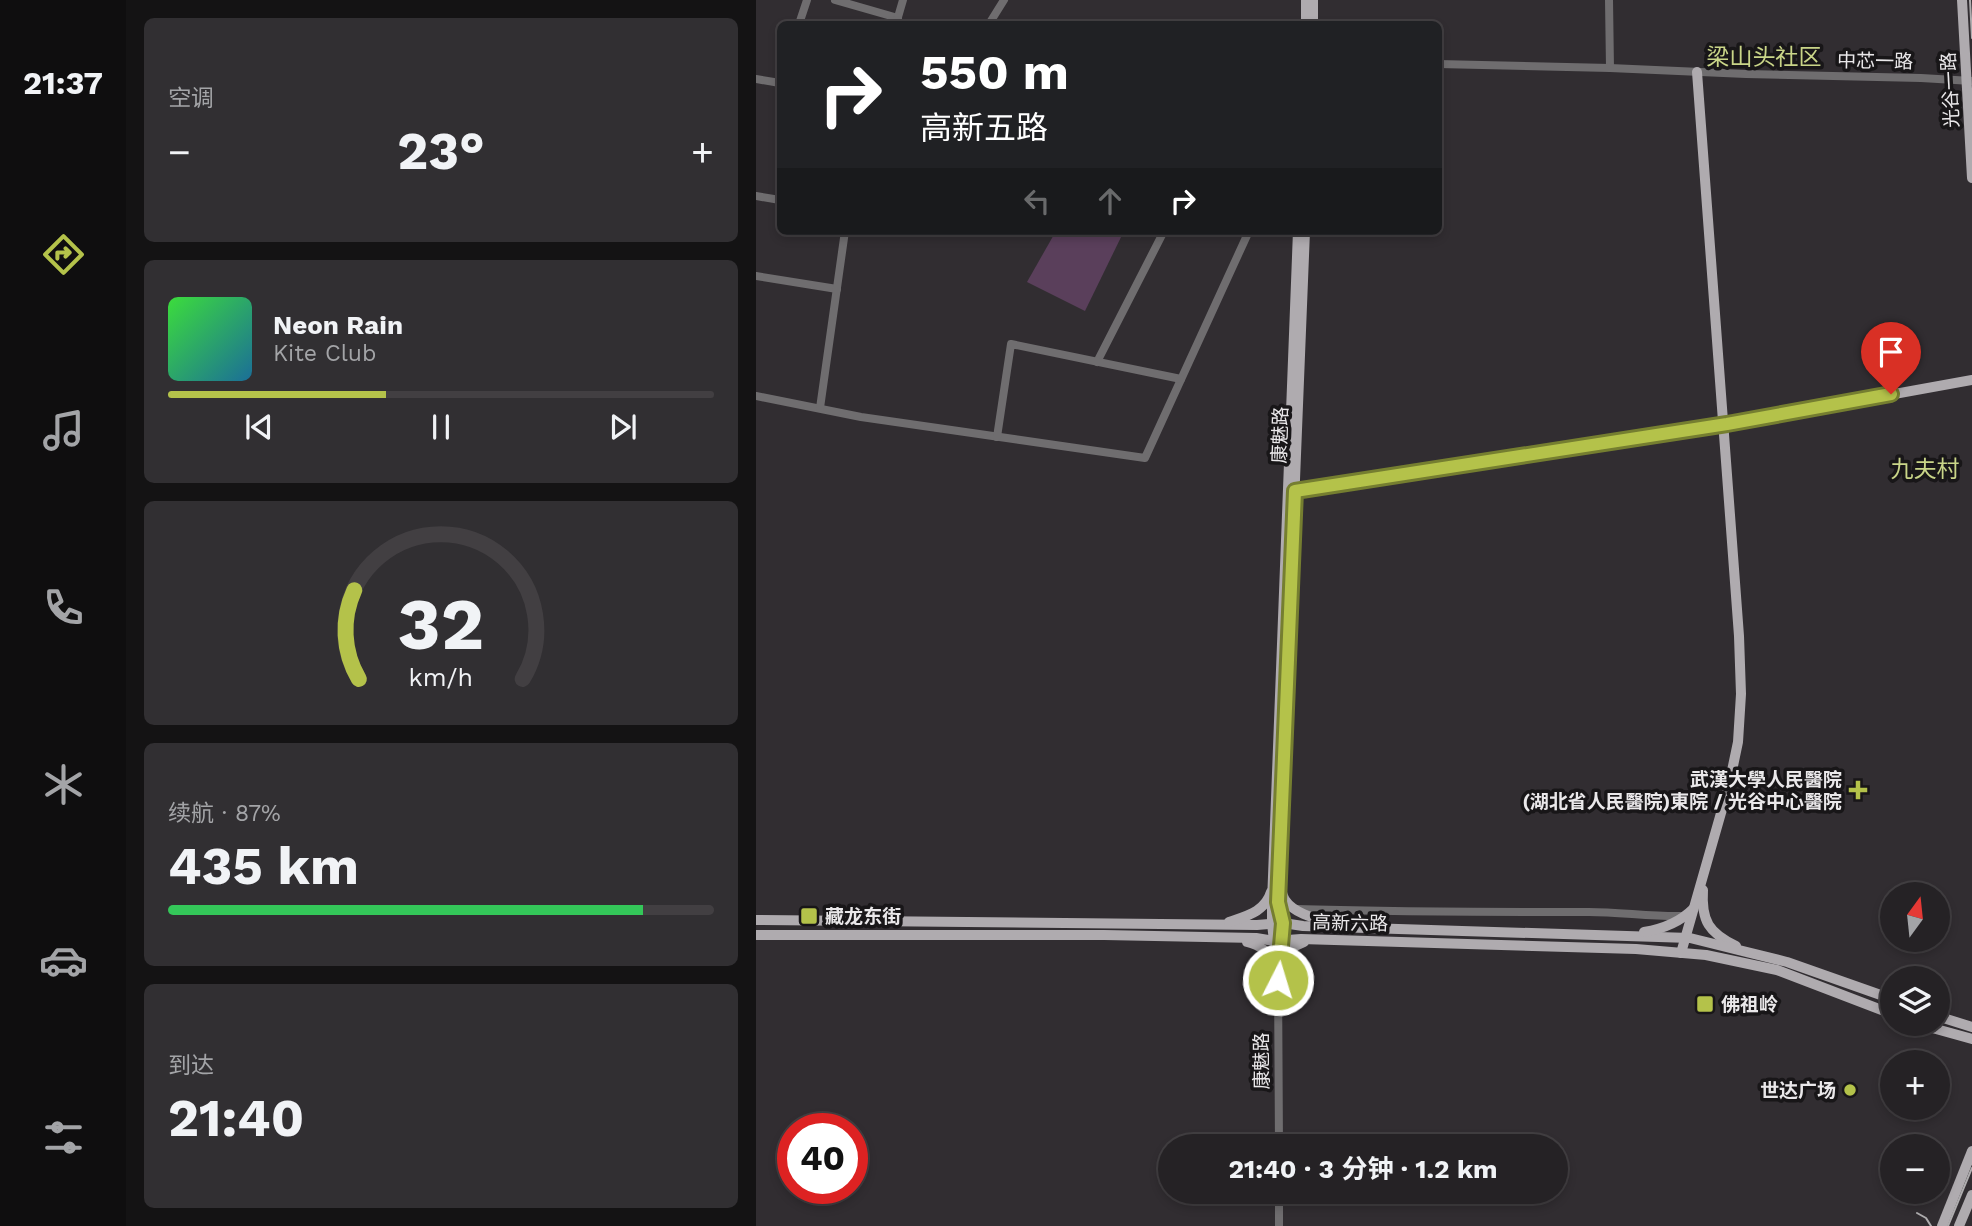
<!DOCTYPE html>
<html lang="zh">
<head>
<meta charset="utf-8">
<style>
  :root { --surface:#252225; --page:#312f32; --text:#f1f3f6; --muted:#a3a4a7; --line:#423f42; --accent:#b4c24a }
  body { margin:0; font-family:"Work Sans","Noto Sans SC",sans-serif; background:var(--page); color:var(--text); height:100vh; display:flex; flex-direction:column; font-size:26px; white-space:nowrap }
  * { box-sizing:border-box; margin:0 }
  p { font-size:23px; color:var(--muted) }
  .icon { flex:none; width:38px; height:38px; fill:none; stroke:currentColor; stroke-width:2; stroke-linecap:round; stroke-linejoin:round }
  .map { position:relative; flex:1; overflow:hidden }
  .drawer { display:flex; flex-direction:column; gap:18px; padding:18px; background:#141314; width:630px }
  .drawer>* { flex:none }
  .top-card { position:absolute; left:21px; top:21px; width:665px; height:214px; border-radius:10px; box-shadow:0 4px 10px #0003,0 0 0 2px var(--line); background:#202124; color:#fff; overflow:hidden }
  .needle { width:46px; rotate:15deg }
  .controls { position:absolute; left:1124px; top:882px; display:grid; gap:14px }
  .controls a { display:grid; place-items:center; width:70px; height:70px; border-radius:50%; background:var(--surface); box-shadow:0 4px 10px #0003,0 0 0 2px var(--line); font-size:35px }
  .speed { position:absolute; left:21px; top:1113px; display:flex; gap:14px; font-size:35px; font-weight:700; text-align:center }
  .speed>* { display:grid; place-content:center; width:91px; height:91px; border-radius:50%; background:var(--surface); box-shadow:0 4px 10px #0003,0 0 0 2px var(--line); line-height:1 }
  .speed .limit { border:10px solid #d22; background:#fff; color:#111 }
  .pin { position:absolute; display:grid; place-items:center; width:60px; height:60px; color:#fff; margin:-72px -30px; border-radius:50% 50% 50% 0; rotate:-45deg; box-shadow:0 0 7px #0007 }
  .pin .icon { rotate:45deg }
  .me { position:absolute; width:77px; margin:-38px; rotate:5deg; stroke-linejoin:round; filter:drop-shadow(0 0 5px #0008) }
  .turn { display:flex; align-items:center; gap:24px; height:147px; padding:0 28px; font-size:32px }
  .turn .icon { width:91px; height:91px; stroke-width:2.5 }
  .turn b { display:block; font-size:49px; line-height:60px }
  .lanes { display:flex; align-items:center; height:66px; padding:0 28px; background:#0003; justify-content:center; gap:35px; direction:ltr }
  .lanes .off { opacity:.35 }
  .big { font-size:52px; font-weight:700; line-height:1.1 }
  .drawer .tile { flex:1; display:flex; flex-direction:column; justify-content:center; gap:10px; min-width:0; padding:0 24px; border-radius:10px; background:var(--page) }
  .drawer .dial { align-items:center; gap:0 }
  .dial svg { height:182px; overflow:visible; fill:none; stroke:var(--line); stroke-width:7; stroke-linecap:round; text-anchor:middle }
  .dial text { fill:var(--text); stroke:none }
  .song { display:flex; align-items:center; gap:21px }
  .cover { width:84px; height:84px; border-radius:10px; background:linear-gradient(135deg,hsl(120 70% 55%),hsl(200 70% 35%)) }
  .played { height:7px; border-radius:4px; background:linear-gradient(90deg,var(--accent) 40%,var(--line) 40%) }
  .keys { display:flex; justify-content:space-around; direction:ltr }
  .heat { display:flex; justify-content:space-between; align-items:center; font-size:38px; direction:ltr }
  .charge { height:10px; border-radius:5px; background:linear-gradient(90deg,#34c759 87%,var(--line) 0) }
  .trip { position:absolute; left:402px; top:1134px; width:410px; height:70px; border-radius:35px; background:var(--surface); box-shadow:0 4px 10px #0003,0 0 0 2px var(--line); font-weight:700; line-height:70px; text-align:center }
  main { display:flex; flex:1; min-height:0 }
  .menu { display:flex; flex-direction:column; width:126px; justify-content:space-around; align-items:center; background:#0f0e0f; color:var(--muted) }
  .menu .icon { width:49px; height:49px }
  .menu .current { color:var(--accent) }
  .menu b { font-size:32px; color:var(--text) }
  .map>svg:first-child { display:block }
</style>
</head>
<body>
<main>
<nav class="menu">
<b>21:37</b>
<svg class="icon current" aria-label="directions" viewBox="0 0 24 24"><path d="M12 3l9 9-9 9-9-9zM9 14v-3h6M13 9l2 2-2 2"/></svg>
<svg class="icon" aria-label="music" viewBox="0 0 24 24"><path d="M9 18V5l10-2v13"/><circle cx="6" cy="18" r="3"/><circle cx="16" cy="16" r="3"/></svg>
<svg class="icon" aria-label="phone" viewBox="0 0 24 24"><path d="M5 4h4l2 5-3 2q2 4 5 5l2-3 5 2v4C11 20 4 13 5 4z"/></svg>
<svg class="icon" aria-label="climate" viewBox="0 0 24 24"><path d="M12 3v18M4 7l16 10M4 17L20 7"/></svg>
<svg class="icon" aria-label="car" viewBox="0 0 24 24"><path d="M5 17H2v-5l4-1 3-4h7l3 4 3 1v5h-3M9 17h6M6 11h13"/><circle cx="7" cy="17" r="2"/><circle cx="17" cy="17" r="2"/></svg>
<svg class="icon" aria-label="filters" viewBox="0 0 24 24"><path d="M4 7h16M4 17h16"/><circle cx="9" cy="7" r="2"/><circle cx="15" cy="17" r="2"/></svg>
</nav>
<section class="drawer">
<div class="tile"><p>空调</p>
<div class="heat"><a>−</a><b class="big">23°</b><a>+</a></div>
</div>
<div class="tile">
<div class="song"><i class="cover"></i><div><b>Neon Rain</b><p>Kite Club</p></div></div>
<div class="played"></div>
<div class="keys"><svg class="icon" aria-label="previous" viewBox="0 0 24 24"><path d="M18 5L8 12l10 7zM5 5v14"/></svg><svg class="icon" aria-label="pause" viewBox="0 0 24 24"><path d="M8 5v14M16 5v14"/></svg><svg class="icon" aria-label="next" viewBox="0 0 24 24"><path d="M6 5l10 7-10 7zM19 5v14"/></svg></div>
</div>
<div class="tile dial"><svg viewBox="0 0 100 80">
<path d="M14 69A42 42 0 1 1 86 69"/>
<path d="M14 69A42 42 0 0 1 12 30" stroke="#b4c24a"/>
<text x="50" y="56" font-size="32" font-weight="700">32</text>
<text x="50" y="72" font-size="11">km/h</text>
</svg></div>
<div class="tile"><p>续航 · 87%</p><b class="big">435 km</b><div class="charge"></div></div>
<div class="tile"><p>到达</p><b class="big">21:40</b></div>
</section>
<div class="map">
<svg width="1216" height="1226" viewBox="0 0 1216 1226">
  <rect width="100%" height="100%" fill="#312d31"/>
  <polygon fill="#5a3f5b" points="300,231 368,231 329,311 271,282"/>
  <g fill="none" stroke-linecap="round" stroke-linejoin="round">
    <g stroke="#6f6d6f" stroke-width="8">
      <polyline points="79,0 142,18"/>
      <polyline points="853,0 854,68"/>
      <polyline points="43,24 51,0"/>
      <polyline points="140,24 147,0"/>
      <polyline points="233,24 248,0"/>
      <polyline points="682,64 854,68 990,74 1165,78 1216,81"/>
      <polyline points="0,79 24,83"/>
      <polyline points="0,196 24,200"/>
      <polyline points="0,276 81,289"/>
      <polyline points="341,362 408,231"/>
      <polyline points="0,396 105,417 389,458 493,231"/>
      <polyline points="64,408 89,231"/>
      <polyline points="241,437 255,344 425,379"/>
      <path d="M540,909C637,912 735,912 833,912C865,912 896,917 928,916"/>
      <polyline points="522,975 523,1146"/>
      <polyline points="523,1192 523,1226"/>
    </g>
    <g stroke="#afabaf" stroke-width="10">
      <polyline points="1206,0 1216,178"/>
      <polyline points="550,24 550,0"/>
      <polyline points="557,24 557,0"/>
      <polyline points="542,231 516,902 516,924 522,975 527,923 522,902 549,231"/>
      <polyline points="533,491 967,425 1216,380"/>
      <path d="M525,889C526,893 527,897 529,900C538,914 562,919 576,923"/>
      <path d="M947,890C945,921 953,933 980,946"/>
      <polyline points="0,920 501,925 527,923 547,926 934,938 1031,962 1136,999"/>
      <path d="M473,922C490,916 509,912 515,892"/>
      <path d="M888,932C906,929 924,922 937,909"/>
      <polyline points="0,935 348,935 500,938 518,941 545,939 880,949 950,955 1021,970 1136,1014"/>
      <path d="M491,942C504,945 514,953 519,965"/>
      <polyline points="925,953 973,785 982,742 985,694 983,636 941,72"/>
      <path d="M525,965C529,954 536,946 548,942"/>
      <polyline points="1181,1016 1216,1027"/>
      <polyline points="1162,1024 1216,1039"/>
      <polyline points="1186,1226 1216,1151"/>
      <polyline points="1203,1226 1216,1195"/>
    </g>
    <g stroke="#aeacae" stroke-width="2">
      <polyline points="1214,0 1216,38"/>
      <polyline points="1161,1213 1170,1218 1175,1226"/>
      <polyline points="1192,1226 1216,1168"/>
    </g>
  </g>
  <g fill="none" stroke-linecap="round" stroke-linejoin="round">
    <g stroke="#757e30" stroke-width="18">
      <polyline id="route" points="522,980 527,923 522,902 539,491 971,424 1135,394"/>
    </g>
    <use href="#route" stroke="#b4c24a" stroke-width="12"/>
  </g>
  <g fill="#b4c24a" stroke="#181618" stroke-width="2.5">
    <path d="M1098.5 779.5h7v7h7v7h-7v7h-7v-7h-7v-7h7z"/>
    <rect x="44" y="907" width="18" height="18" rx="3.5"/>
    <rect x="940" y="995" width="18" height="18" rx="3.5"/>
    <circle cx="1094" cy="1090" r="7"/>
  </g>
  <g text-anchor="middle" dominant-baseline="central" stroke-width="7" stroke-linejoin="round" paint-order="stroke">
    <g font-size="19" fill="#eae8ea" stroke="#181618">
      <text transform="translate(1119 61) rotate(1)">中芯一路</text>
      <text transform="translate(1194 90) rotate(-93)">光谷一路</text>
      <text transform="translate(524 435) rotate(-88)">康魅路</text>
      <text transform="translate(594 923) rotate(1)">高新六路</text>
      <text transform="translate(505 1061) rotate(-90)">康魅路</text>
    </g>
    <g font-size="19" font-weight="bold" fill="#eae8ea" stroke="#181618" text-anchor="end">
      <text x="1086" y="779">武漢大學人民醫院<tspan x="1086" dy="22">(湖北省人民醫院)東院 / 光谷中心醫院</tspan></text>
      <text x="69" y="916" text-anchor="start">藏龙东街</text>
      <text x="965" y="1004" text-anchor="start">佛祖岭</text>
      <text x="1080" y="1090">世达广场</text>
    </g>
    <g font-size="23" fill="#c9d588" stroke="#181618">
      <text x="1008" y="57">梁山头社区</text>
      <text x="1169" y="469">九夫村</text>
    </g>
  </g>
</svg>
<div class="controls">
<a><svg class="needle" viewBox="-14 -14 28 28"><path d="M0-13l5 13h-10z" fill="#e53935"/><path d="M0 13l5-13h-10z" fill="#a3a4a7"/></svg></a>
<a><svg class="icon" aria-label="layers" viewBox="0 0 24 24"><path d="M12 4l9 5-9 5-9-5zM3 14l9 5 9-5"/></svg></a>
<a>+</a>
<a>−</a>
</div>
<div class="speed"><div class="limit">40</div></div>
<div class="pin" style="left:1135px;top:394px;background:#d93025"><svg class="icon" aria-label="arrive" viewBox="0 0 24 24"><path d="M6 21V4h12l-3 4 3 4H6"/></svg></div>
<svg class="me" style="left:522px;top:980px" viewBox="-20 -20 40 40"><circle r="17" fill="#b4c24a" stroke="#fff" stroke-width="3"/><path d="M0-11L8 9 0 5-8 9z" fill="#fff"/></svg>
<div class="trip">21:40 · 3 分钟 · 1.2 km</div>
<div class="top-card">
<div class="turn"><svg class="icon" aria-label="right" viewBox="0 0 24 24"><path d="M7 20v-9h11M14 6l5 5-5 5"/></svg><div><b>550 m</b>高新五路</div></div>
<div class="lanes"><svg class="icon off" aria-label="left" viewBox="0 0 24 24"><path d="M17 20v-9H6M10 6l-5 5 5 5"/></svg><svg class="icon off" aria-label="ahead" viewBox="0 0 24 24"><path d="M12 20V5M6 11l6-6 6 6"/></svg><svg class="icon" aria-label="right" viewBox="0 0 24 24"><path d="M7 20v-9h11M14 6l5 5-5 5"/></svg></div>
</div>
</div>
</main>
</body>
</html>
